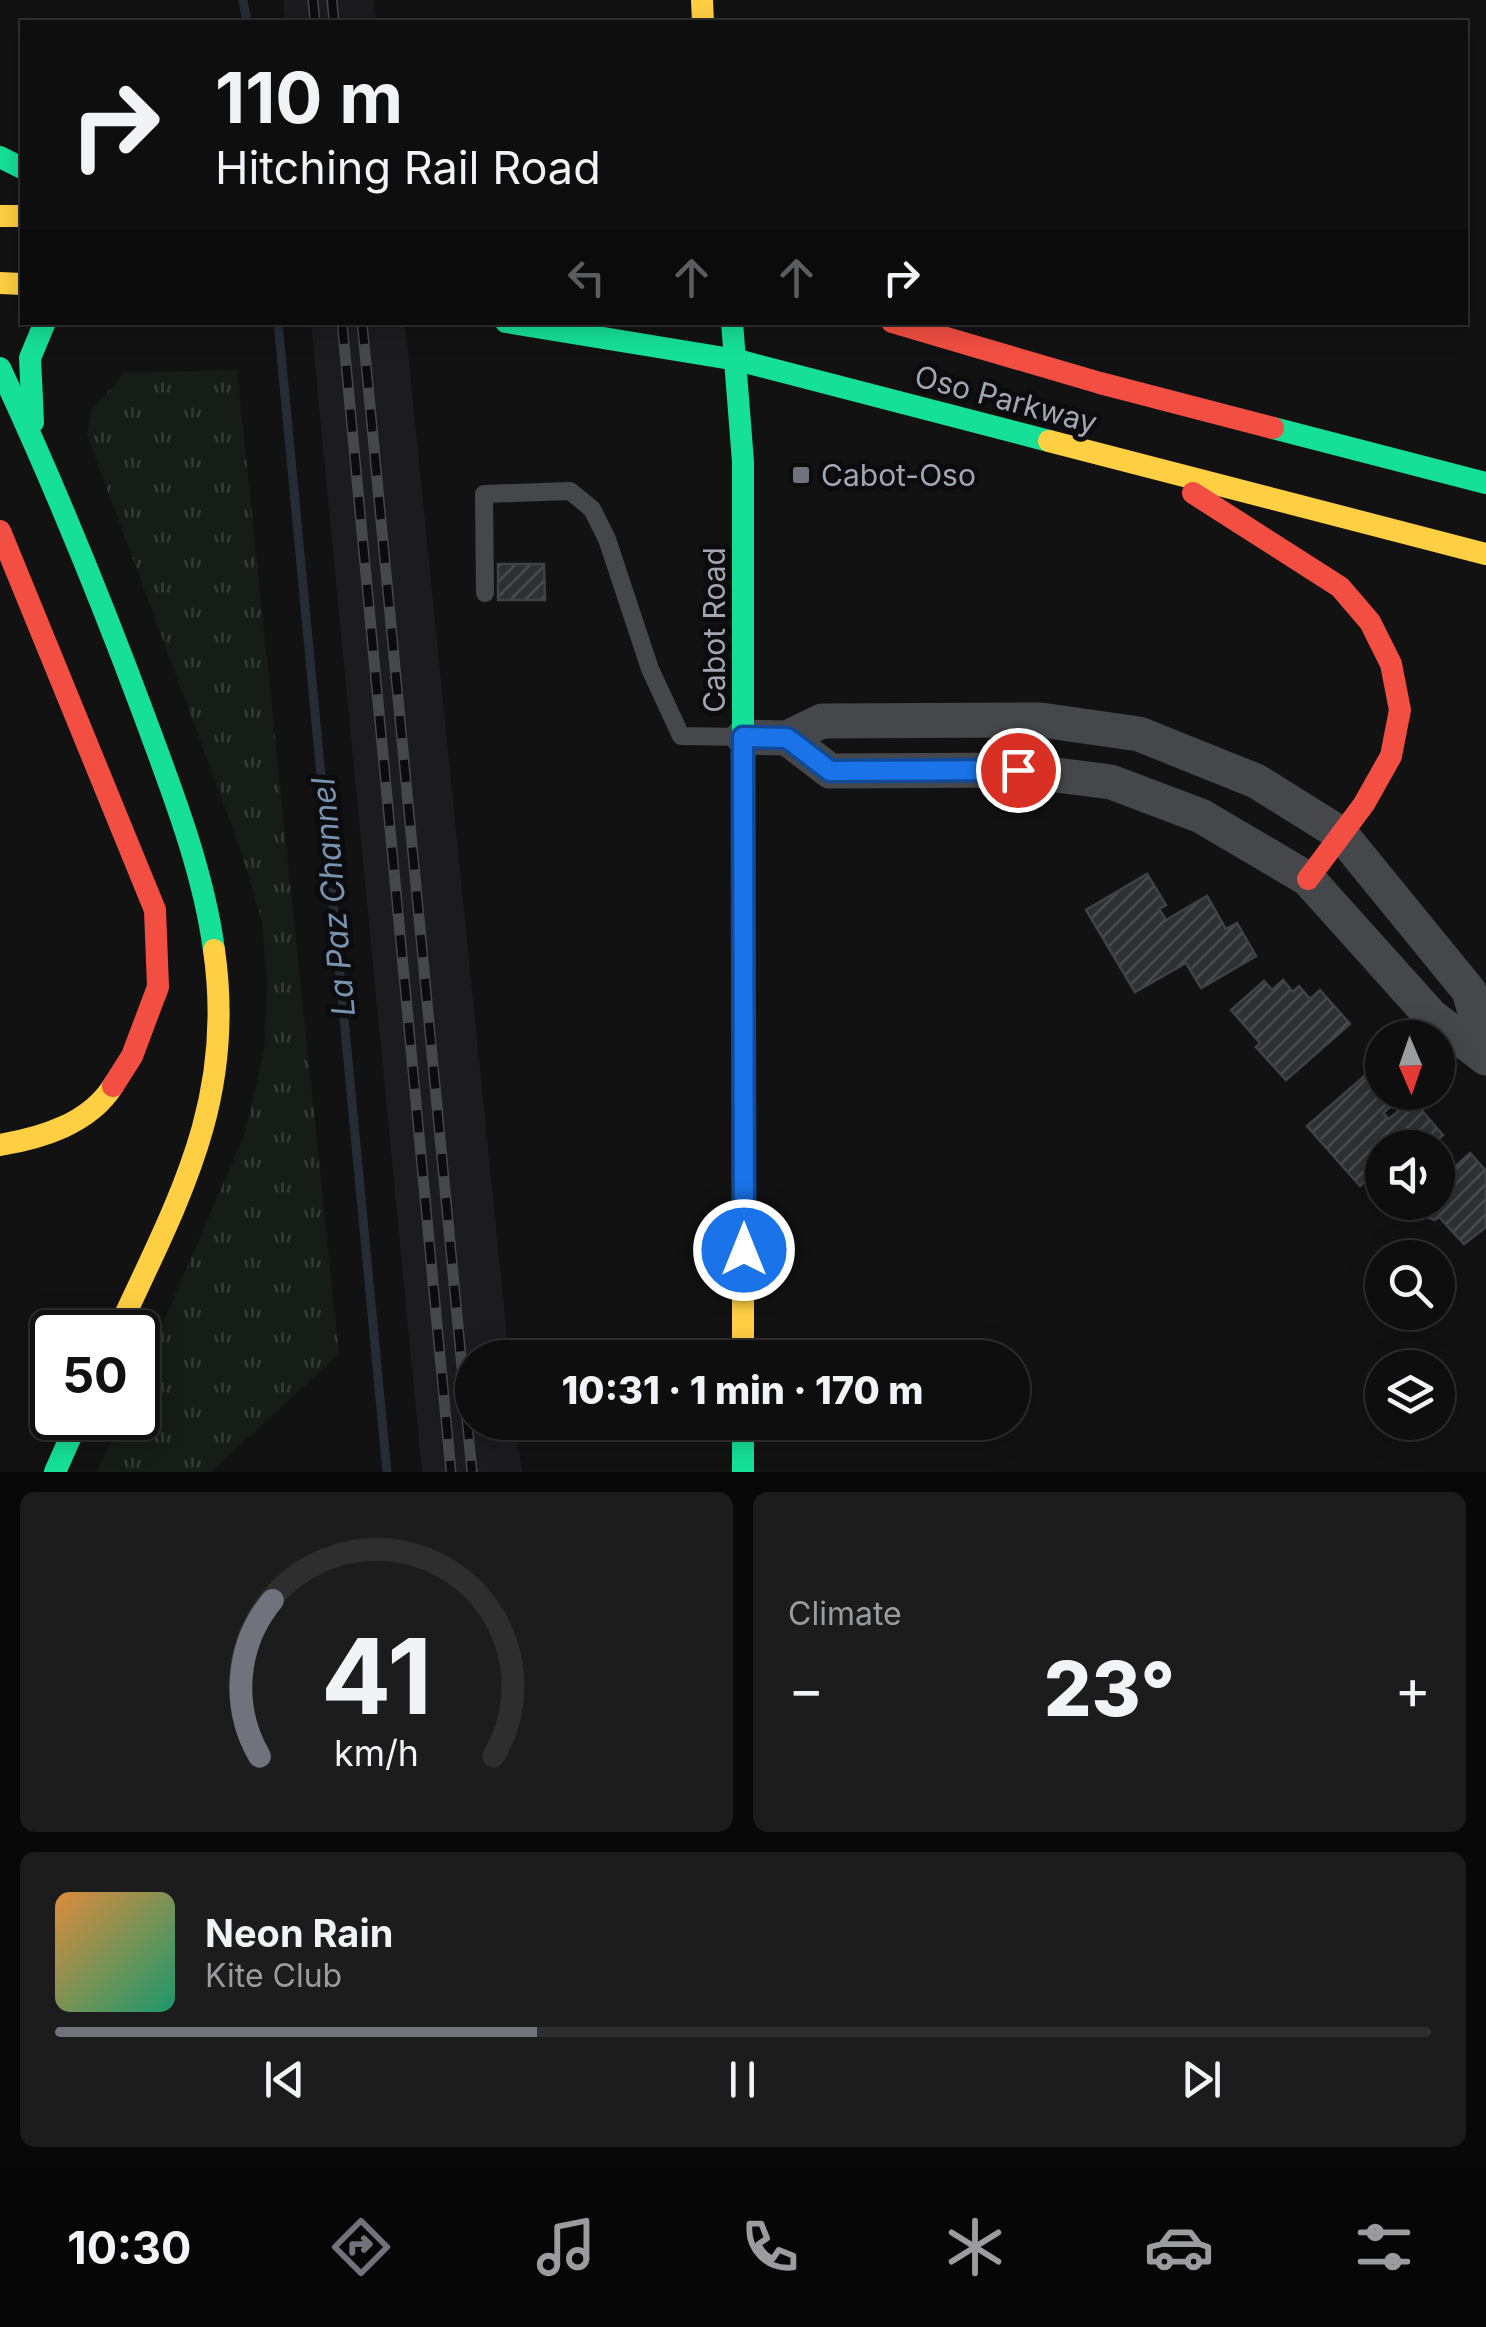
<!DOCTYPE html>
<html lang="en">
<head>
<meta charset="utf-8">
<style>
  :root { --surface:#0e0e0e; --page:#1c1c1c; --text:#f1f3f6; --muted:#9b9c9e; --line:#2e2e2e; --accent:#70737b }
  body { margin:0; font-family:Inter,sans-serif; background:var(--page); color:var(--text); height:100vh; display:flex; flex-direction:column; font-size:38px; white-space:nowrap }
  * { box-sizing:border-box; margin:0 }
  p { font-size:32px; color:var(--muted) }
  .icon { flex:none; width:55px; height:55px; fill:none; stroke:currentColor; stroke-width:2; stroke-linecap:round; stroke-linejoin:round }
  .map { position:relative; height:1472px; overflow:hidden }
  .details { display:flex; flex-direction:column; gap:20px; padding:20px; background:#080808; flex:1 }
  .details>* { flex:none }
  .hud { position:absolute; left:20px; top:20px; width:1448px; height:305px; border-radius:0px; box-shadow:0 5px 25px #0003,0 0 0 2px var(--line); background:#0e0e0e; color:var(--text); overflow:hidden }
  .needle { width:65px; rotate:178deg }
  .buttons { position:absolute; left:1365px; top:1020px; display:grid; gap:20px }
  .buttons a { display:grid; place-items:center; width:90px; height:90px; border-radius:50%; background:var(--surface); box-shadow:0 5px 25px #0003,0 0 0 2px var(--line); font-size:50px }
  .speed { position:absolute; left:30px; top:1310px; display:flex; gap:20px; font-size:50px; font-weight:700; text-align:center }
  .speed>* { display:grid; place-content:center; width:130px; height:130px; border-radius:50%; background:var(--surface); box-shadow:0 5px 25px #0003,0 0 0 2px var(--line); line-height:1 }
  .speed .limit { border:5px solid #111; border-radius:15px; background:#fff; color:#111 }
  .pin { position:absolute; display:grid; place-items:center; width:85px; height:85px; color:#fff; margin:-42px; border:5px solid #fff; border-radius:50%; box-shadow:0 2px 10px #0007 }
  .me { position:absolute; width:110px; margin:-55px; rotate:0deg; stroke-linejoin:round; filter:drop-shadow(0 0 8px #0008) }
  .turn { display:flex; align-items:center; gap:35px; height:210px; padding:0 30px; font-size:45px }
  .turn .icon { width:130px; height:130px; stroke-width:2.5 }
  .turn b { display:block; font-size:70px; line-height:85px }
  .lanes { display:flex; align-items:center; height:95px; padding:0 30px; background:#0003; justify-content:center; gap:50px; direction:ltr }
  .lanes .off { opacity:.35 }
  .big { font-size:75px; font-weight:800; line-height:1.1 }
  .details .widget { flex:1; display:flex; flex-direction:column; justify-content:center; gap:15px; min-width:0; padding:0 35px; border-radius:15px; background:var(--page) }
  .details .dial { align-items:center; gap:0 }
  .dial svg { height:260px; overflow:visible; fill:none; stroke:var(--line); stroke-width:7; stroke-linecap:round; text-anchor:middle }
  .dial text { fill:var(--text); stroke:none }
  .song { display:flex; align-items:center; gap:30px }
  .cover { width:120px; height:120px; border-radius:15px; background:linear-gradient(135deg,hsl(30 70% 55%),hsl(160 70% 35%)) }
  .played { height:10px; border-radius:5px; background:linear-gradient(90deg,var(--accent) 35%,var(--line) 35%) }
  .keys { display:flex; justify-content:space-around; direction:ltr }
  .heat { display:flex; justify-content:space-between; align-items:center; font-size:55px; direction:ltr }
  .details .tiles { flex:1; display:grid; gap:20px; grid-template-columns:1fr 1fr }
  .widget:last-child { grid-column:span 2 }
  .trip { position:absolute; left:455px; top:1340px; width:575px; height:100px; border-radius:50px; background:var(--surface); box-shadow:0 5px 25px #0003,0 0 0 2px var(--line); font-weight:800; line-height:100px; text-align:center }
  .tabs { display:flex; height:160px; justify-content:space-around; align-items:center; background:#060606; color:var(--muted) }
  .tabs .icon { width:70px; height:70px }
  .tabs .selected { color:var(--accent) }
  .tabs b { font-size:45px; color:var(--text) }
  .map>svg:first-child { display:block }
</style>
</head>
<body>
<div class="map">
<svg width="1486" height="1472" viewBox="0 0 1486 1472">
  <defs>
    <pattern id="grass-tufts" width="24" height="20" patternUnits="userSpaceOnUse" patternTransform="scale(2.5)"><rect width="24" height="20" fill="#161c18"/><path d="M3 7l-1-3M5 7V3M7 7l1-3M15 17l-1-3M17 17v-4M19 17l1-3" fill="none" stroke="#353a37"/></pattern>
    <pattern id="building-hatch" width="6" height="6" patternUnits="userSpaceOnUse" patternTransform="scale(2.5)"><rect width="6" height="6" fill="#2f3032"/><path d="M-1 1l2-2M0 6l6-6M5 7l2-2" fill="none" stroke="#4a4b4d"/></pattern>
  </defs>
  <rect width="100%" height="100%" fill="#121212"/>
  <g fill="#1c1c1f">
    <polygon points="283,0 374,0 376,22 285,22"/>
    <polygon points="311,323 405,323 509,1357 472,1358 472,1422 516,1423 522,1472 422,1472"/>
  </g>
  <polygon fill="url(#grass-tufts)" points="237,370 339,1354 211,1472 97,1472 121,1418 138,1418 138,1380 244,1136 264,1051 267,983 262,921 239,845 87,435 91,411 124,373"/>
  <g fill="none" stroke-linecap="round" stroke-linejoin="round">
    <g stroke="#252c34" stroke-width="9">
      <polyline points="243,0 247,22"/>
      <polyline points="278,322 387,1472"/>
    </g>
  </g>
  <g fill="url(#building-hatch)" stroke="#404246" stroke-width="2.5">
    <polygon points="498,564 544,564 545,600 498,600"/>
    <polygon points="1147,874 1166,905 1159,909 1166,920 1207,896 1226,929 1237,923 1256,956 1201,988 1186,963 1135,992 1086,910"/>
    <polygon points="1283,980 1293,992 1299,986 1310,999 1320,990 1350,1024 1286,1080 1256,1047 1260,1043 1231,1010 1264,981 1272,990"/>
    <polygon points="1369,1072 1382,1087 1382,1092 1387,1092 1396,1102 1383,1113 1389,1119 1412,1099 1443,1135 1428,1148 1382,1148 1382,1186 1372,1175 1360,1186 1307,1126"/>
    <polygon points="1470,1153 1486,1171 1486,1227 1464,1244 1439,1217 1435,1220 1426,1217 1418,1202 1438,1202 1438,1182"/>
  </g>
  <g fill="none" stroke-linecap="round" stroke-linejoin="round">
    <polyline stroke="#46474b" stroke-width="18" points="485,593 484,494 570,491 592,509 607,539 650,669 681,736 743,737"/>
    <g stroke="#46474b" stroke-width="35">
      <polyline points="743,737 787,738 822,721 1041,720 1139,734 1256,781 1341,834 1469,991 1486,1050"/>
      <polyline points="787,738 830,771 1018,770 1111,782 1201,816 1308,879 1431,1016 1486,1058"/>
    </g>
    <g stroke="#16e098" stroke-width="22">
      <polyline points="0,157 22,168"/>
      <polyline points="506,322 737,360 1049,441"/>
      <polyline points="732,322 743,462 743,1009"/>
      <path d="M0,368C53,482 100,597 144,715C172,791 203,869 214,950"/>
      <polyline points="33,422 30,358 45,322"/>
      <polyline points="1273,428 1486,483"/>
      <polyline points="743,1422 743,1472"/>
      <polyline points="55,1472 79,1418"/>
    </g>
    <g stroke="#ffcf43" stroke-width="22">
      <polyline points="702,0 703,22"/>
      <polyline points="0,216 22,216"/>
      <polyline points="0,283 22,284"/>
      <polyline points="1049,441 1486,554"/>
      <polyline points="743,1009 743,1358"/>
      <path d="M0,1145C41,1138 89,1124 113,1086"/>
      <path d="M117,1332C178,1200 236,1101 214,950"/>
    </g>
    <g stroke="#f24e42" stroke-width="22">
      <polyline points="892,322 1100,383 1273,428"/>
      <polyline points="1193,493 1340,587 1370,622 1391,664 1400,710 1391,756 1364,804 1308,879"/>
      <polyline points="0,531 155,910 158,987 132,1056 113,1086"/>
    </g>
    <g stroke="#46474a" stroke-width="11">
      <g id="rail">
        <polyline points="313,0 315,22"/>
        <polyline points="332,0 334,22"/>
        <polyline points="342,322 451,1472"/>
        <polyline points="362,322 472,1472"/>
      </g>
    </g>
    <use href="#rail" stroke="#0c0c0e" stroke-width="8" stroke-dasharray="22" stroke-linecap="butt"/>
  </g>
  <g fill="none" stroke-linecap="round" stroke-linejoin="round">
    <g stroke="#114b97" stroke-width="25">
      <polyline id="route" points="744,1250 743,737 787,738 830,771 1018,770"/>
    </g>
    <use href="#route" stroke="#1a73e8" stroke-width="18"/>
  </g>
  <rect fill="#70737b" stroke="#0c0c0e" stroke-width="4" x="791" y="465" width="20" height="20" rx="5"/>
  <g text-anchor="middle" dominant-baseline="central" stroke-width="10" stroke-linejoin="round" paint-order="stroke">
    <g font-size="30" fill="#a2a7b4" stroke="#0c0c0e">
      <text transform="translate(1006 399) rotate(15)">Oso Parkway</text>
      <text transform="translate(714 630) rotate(-90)">Cabot Road</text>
    </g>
    <g font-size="30" fill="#a2a7b4" stroke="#0c0c0e" text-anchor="start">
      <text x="821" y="475">Cabot-Oso</text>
    </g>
    <g font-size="32" font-style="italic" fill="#7794b1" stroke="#0c0c0e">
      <text transform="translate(333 897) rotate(-95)">La Paz Channel</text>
    </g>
  </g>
</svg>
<div class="buttons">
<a><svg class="needle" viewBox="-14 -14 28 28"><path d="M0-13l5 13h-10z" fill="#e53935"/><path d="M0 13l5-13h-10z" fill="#9b9c9e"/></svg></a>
<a><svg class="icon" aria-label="sound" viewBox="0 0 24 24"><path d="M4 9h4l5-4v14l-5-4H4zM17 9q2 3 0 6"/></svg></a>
<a><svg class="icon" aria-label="search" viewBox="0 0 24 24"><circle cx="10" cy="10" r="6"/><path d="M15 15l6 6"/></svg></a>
<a><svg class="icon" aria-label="layers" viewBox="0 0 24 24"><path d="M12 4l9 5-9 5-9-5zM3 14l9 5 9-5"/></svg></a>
</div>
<div class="speed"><div class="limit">50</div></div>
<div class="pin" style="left:1018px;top:770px;background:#d93025"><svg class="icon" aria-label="arrive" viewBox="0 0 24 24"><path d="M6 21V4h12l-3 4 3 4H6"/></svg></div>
<svg class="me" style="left:744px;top:1250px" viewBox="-20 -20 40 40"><circle r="17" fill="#1a73e8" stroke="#fff" stroke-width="3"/><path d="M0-11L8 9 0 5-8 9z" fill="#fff"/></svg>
<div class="trip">10:31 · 1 min · 170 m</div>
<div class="hud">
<div class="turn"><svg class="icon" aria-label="right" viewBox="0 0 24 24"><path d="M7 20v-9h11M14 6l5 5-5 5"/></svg><div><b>110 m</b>Hitching Rail Road</div></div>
<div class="lanes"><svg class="icon off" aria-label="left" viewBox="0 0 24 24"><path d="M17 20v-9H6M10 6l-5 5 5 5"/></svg><svg class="icon off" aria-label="ahead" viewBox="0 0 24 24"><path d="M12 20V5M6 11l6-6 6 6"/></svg><svg class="icon off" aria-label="ahead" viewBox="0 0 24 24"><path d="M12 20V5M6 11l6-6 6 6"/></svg><svg class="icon" aria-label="right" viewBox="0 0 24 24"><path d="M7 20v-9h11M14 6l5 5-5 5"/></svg></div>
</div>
</div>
<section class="details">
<div class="tiles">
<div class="widget dial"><svg viewBox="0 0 100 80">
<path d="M14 69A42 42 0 1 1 86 69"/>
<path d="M14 69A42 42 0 0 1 18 21" stroke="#70737b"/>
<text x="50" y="56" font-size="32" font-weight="700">41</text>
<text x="50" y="72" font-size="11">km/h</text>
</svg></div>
<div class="widget"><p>Climate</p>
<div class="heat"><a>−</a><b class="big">23°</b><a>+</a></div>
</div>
<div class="widget">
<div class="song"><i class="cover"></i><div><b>Neon Rain</b><p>Kite Club</p></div></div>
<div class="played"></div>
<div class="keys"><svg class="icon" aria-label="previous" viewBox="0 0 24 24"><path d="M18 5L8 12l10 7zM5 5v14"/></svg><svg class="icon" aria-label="pause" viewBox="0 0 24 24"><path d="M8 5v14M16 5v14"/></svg><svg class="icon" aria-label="next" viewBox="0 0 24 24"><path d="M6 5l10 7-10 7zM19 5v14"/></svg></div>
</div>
</div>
</section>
<nav class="tabs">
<b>10:30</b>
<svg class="icon selected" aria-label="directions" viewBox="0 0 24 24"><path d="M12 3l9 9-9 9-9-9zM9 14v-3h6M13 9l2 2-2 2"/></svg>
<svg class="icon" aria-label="music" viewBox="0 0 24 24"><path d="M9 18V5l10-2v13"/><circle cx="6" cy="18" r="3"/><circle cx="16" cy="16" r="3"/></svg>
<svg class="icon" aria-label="phone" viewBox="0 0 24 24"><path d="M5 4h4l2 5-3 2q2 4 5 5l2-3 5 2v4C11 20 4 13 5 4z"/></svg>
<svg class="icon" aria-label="climate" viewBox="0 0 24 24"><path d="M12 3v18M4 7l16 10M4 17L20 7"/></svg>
<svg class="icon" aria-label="car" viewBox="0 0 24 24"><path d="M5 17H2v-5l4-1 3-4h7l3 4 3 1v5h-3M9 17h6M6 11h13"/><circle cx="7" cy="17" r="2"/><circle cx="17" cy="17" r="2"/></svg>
<svg class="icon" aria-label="filters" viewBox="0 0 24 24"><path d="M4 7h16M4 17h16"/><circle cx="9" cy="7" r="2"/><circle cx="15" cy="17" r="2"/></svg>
</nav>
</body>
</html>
